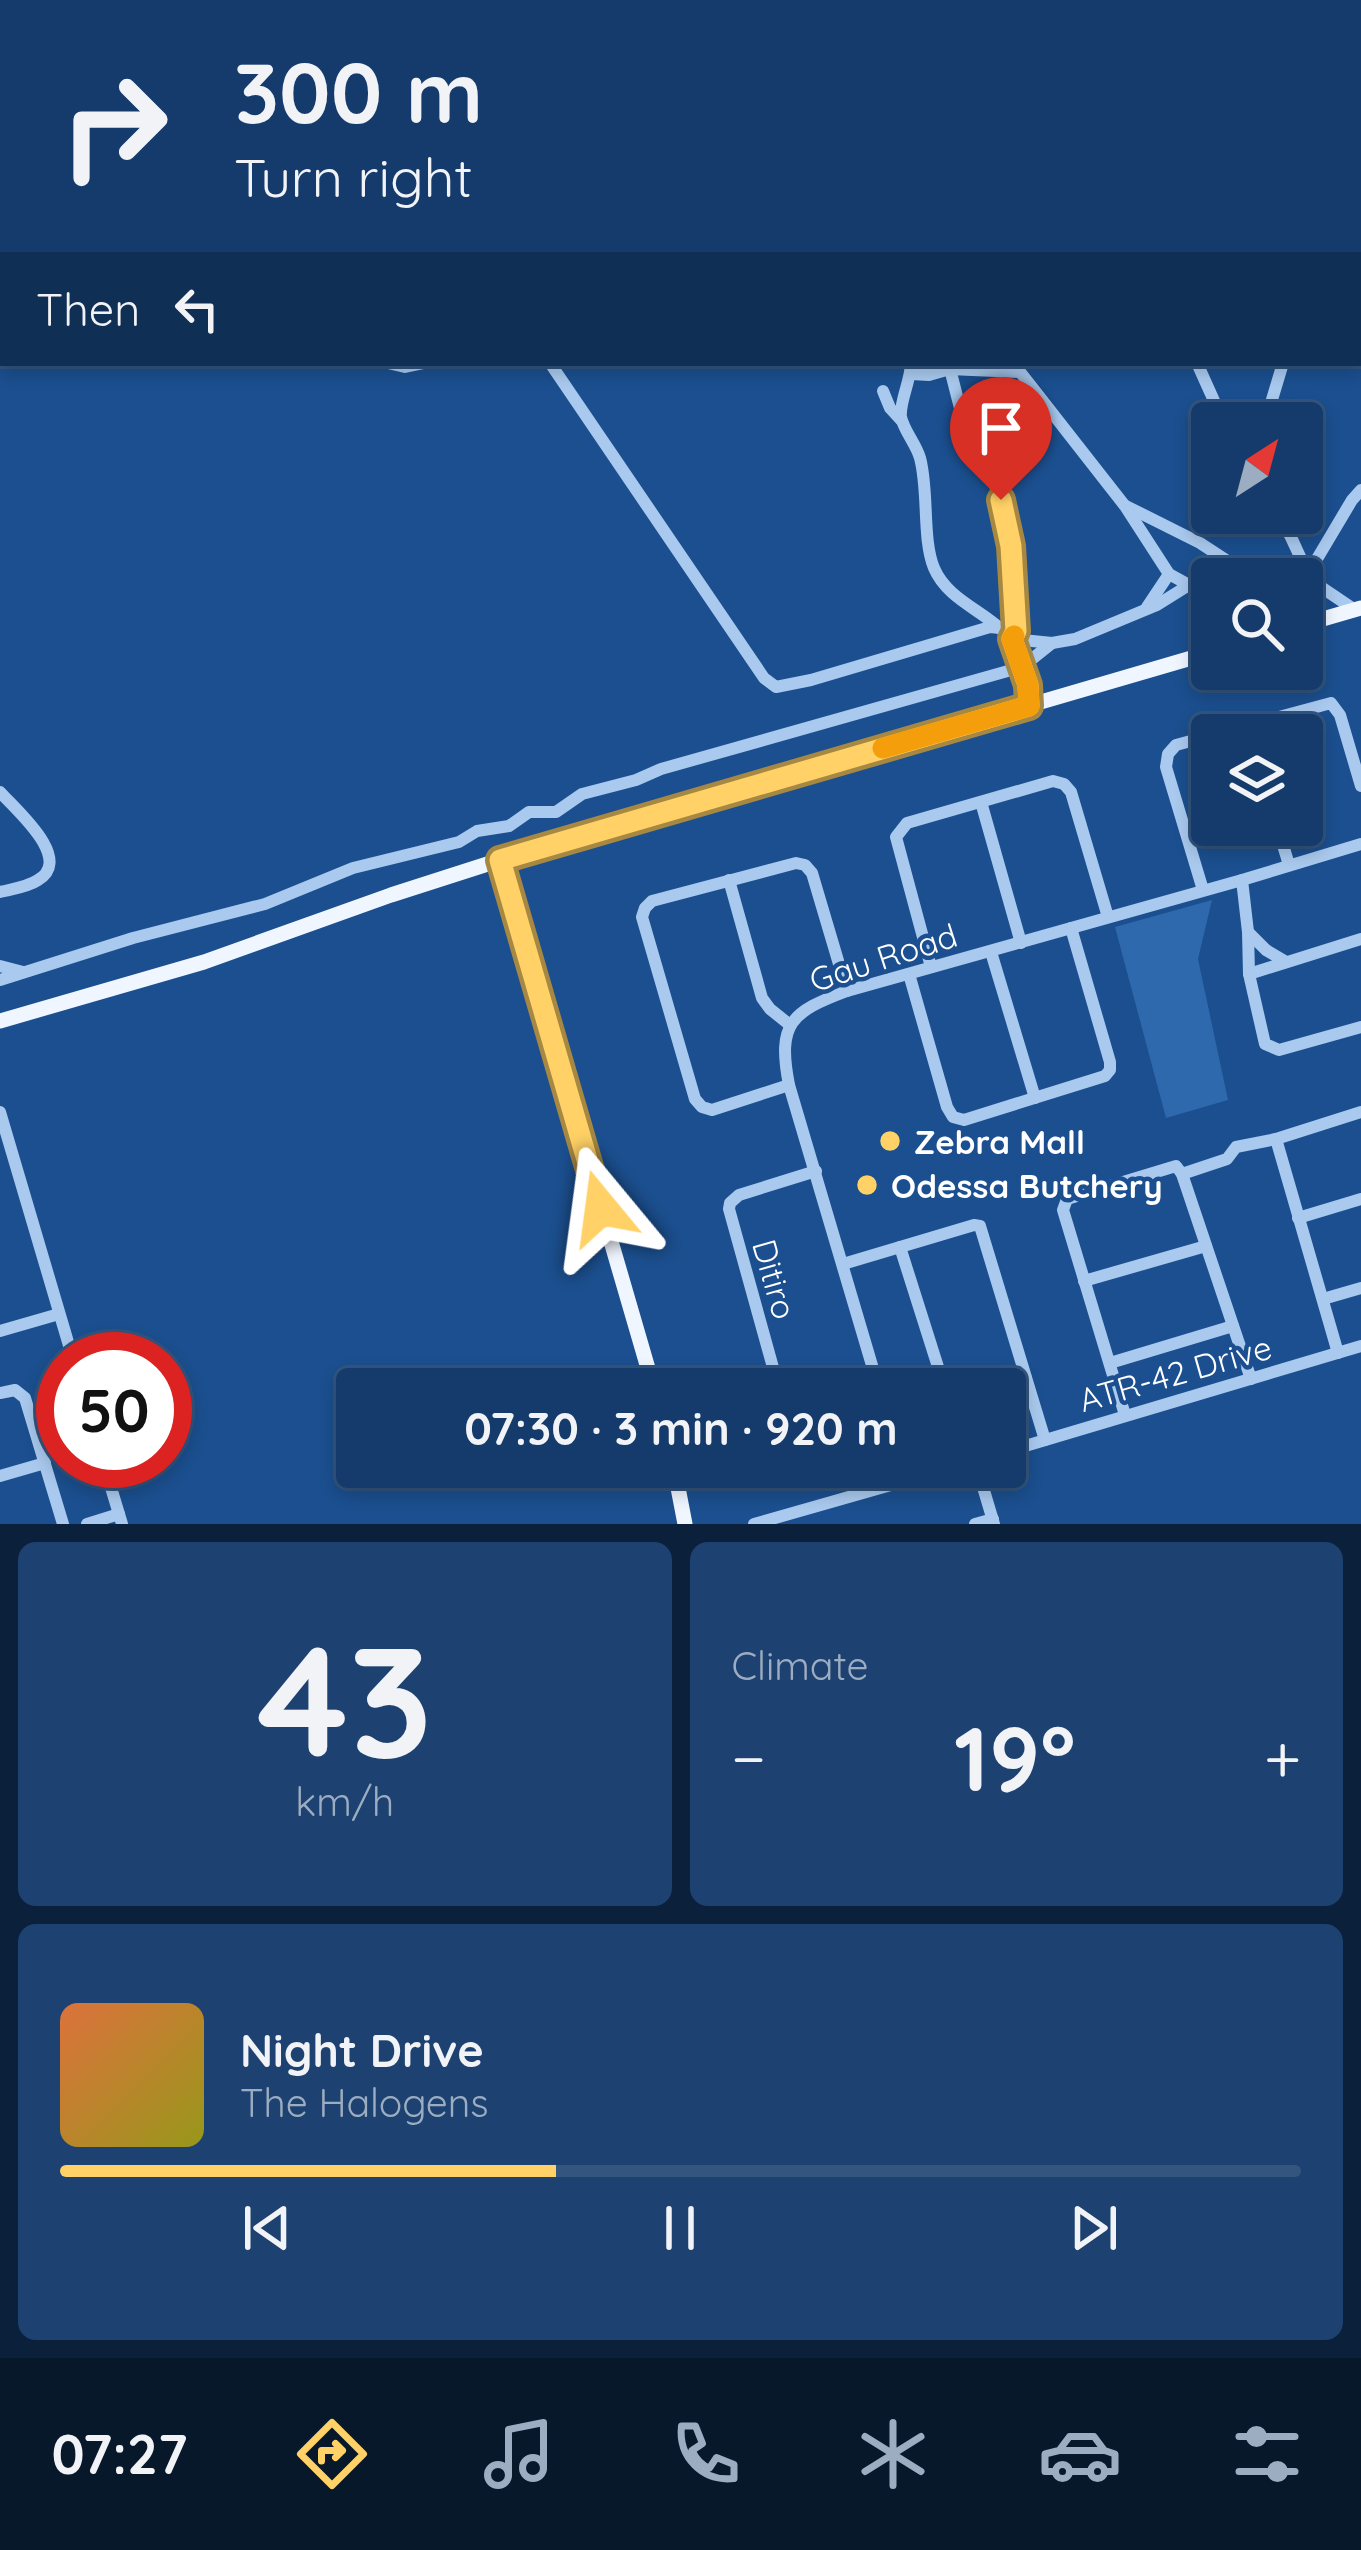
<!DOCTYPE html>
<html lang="en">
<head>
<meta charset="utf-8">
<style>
  :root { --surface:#143b6b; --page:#1d4271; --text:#f1f3f6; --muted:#9dadc1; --line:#33557e; --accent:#ffd166 }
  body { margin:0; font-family:Quicksand,sans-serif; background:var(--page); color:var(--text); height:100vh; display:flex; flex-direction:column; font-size:45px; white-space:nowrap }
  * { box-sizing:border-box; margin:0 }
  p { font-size:39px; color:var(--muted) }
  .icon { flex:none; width:66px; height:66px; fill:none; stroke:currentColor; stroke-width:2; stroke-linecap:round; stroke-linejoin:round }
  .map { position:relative; height:1524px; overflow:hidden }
  .details { display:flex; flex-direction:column; gap:18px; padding:18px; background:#0b203b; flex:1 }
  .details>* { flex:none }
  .hud { position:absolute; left:0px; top:0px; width:1362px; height:366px; box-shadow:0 6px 18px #0003,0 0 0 3px var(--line); background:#143b6b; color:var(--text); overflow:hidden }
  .needle { width:78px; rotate:36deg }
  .fabs { position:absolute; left:1191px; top:402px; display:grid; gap:24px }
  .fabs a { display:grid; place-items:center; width:132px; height:132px; border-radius:12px; background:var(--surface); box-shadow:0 6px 18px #0003,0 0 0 3px var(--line); font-size:60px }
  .speed { position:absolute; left:36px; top:1332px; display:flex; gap:24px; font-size:60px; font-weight:700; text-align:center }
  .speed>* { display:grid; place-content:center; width:156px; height:156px; border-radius:50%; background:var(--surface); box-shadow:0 6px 18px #0003,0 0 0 3px var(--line); line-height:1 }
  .speed .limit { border:18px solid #d22; background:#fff; color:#111 }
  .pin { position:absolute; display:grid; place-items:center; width:102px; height:102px; color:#fff; margin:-123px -51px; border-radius:50% 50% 50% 0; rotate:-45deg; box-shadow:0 0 12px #0007 }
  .pin .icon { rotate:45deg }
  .me { position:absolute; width:132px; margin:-66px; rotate:344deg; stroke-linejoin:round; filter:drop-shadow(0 0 9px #0008) }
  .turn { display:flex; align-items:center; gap:42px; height:252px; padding:0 36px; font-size:54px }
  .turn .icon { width:156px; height:156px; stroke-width:2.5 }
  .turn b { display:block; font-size:84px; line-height:102px }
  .then { display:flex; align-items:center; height:114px; padding:0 36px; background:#0003; gap:24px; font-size:45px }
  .big { font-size:90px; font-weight:700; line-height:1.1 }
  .details .widget { flex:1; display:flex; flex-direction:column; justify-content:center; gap:18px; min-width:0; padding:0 42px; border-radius:18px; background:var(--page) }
  .details .dial { align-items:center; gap:0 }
  .dial b { font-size:156px; line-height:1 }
  .song { display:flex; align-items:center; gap:36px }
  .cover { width:144px; height:144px; border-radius:18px; background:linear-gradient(135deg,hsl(20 70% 55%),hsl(60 70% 35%)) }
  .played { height:12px; border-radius:6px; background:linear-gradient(90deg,var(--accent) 40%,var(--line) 40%) }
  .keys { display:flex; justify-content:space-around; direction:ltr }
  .heat { display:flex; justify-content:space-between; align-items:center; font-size:66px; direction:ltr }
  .details .tiles { flex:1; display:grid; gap:18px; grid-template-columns:1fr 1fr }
  .widget:last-child { grid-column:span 2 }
  .trip { position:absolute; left:336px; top:1368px; width:690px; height:120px; border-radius:12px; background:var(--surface); box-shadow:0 6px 18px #0003,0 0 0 3px var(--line); font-weight:700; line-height:120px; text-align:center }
  .tabs { display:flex; height:192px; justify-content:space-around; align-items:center; background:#08182b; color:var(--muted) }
  .tabs .icon { width:84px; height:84px }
  .tabs .selected { color:var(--accent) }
  .tabs b { font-size:54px; color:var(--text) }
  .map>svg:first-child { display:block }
</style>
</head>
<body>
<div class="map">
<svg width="1361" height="1524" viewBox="0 0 1361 1524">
  <rect width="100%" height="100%" fill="#1b4f8f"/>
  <polygon fill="#2e69ad" points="1212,900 1198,959 1228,1100 1166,1118 1115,927"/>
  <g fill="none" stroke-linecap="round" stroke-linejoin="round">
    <g stroke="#a9c9ee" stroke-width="12">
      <polyline points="81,0 84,3"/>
      <polyline points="565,0 567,3"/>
      <polyline points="752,0 753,3"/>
      <polyline points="1222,0 1223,3"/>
      <polyline points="1310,0 1311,3"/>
      <polyline points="122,3 125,0"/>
      <polyline points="252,3 255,0"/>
      <polyline points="974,3 976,0"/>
      <polyline points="1070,3 1072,0"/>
      <polyline points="0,99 3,96"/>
      <polyline points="1359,134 1361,138"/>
      <polyline points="1359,192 1361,195"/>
      <polyline points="1359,241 1361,239"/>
      <polyline points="388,363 405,367 424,363"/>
      <polyline points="550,363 764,678 776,687 811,680 990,627 1000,628"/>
      <path d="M911,363C911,380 899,403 901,417C904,431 916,444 920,458C929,491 922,539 934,568C948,601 986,611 1008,636C1023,652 1029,684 1029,705"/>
      <polyline points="1013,363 1125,506 1169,574 1189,585 1212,590"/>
      <polyline points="1197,363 1224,423"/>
      <polyline points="950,364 950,369 1019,372"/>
      <polyline points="911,374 929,375 950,369 970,447 989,468 1007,520 1016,631 1012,639 1052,643 1075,639 1157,605 1189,585"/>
      <polyline points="883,391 890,408 901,420"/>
      <polyline points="1265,423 1283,363"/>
      <polyline points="1126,506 1200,543 1255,579"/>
      <path d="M1276,513C1295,535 1298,564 1318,585"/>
      <polyline points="1308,574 1352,500 1361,490"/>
      <polyline points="1302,588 1318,585 1355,610"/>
      <polyline points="1147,607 1169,574"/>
      <path d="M0,792C16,810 74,859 38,880C28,887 12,889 0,892"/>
      <polyline points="981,802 1021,943"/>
      <polyline points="1277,825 1289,865"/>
      <polyline points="729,880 762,998 770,1009 790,1025"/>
      <polyline points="1242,880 1248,932 1249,974 1265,1044 1279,1050 1361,1027"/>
      <polyline points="1203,890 1166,767 1168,754 1176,745 1331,703 1340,715 1361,786"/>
      <polyline points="1249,933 1266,950 1286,962"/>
      <polyline points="991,952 1035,1098"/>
      <polyline points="0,966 23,972"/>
      <polyline points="931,967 896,837 907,823 1053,781 1064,784 1071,792 1108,917"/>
      <polyline points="909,974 947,1107 953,1117 964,1120 1105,1076 1110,1070 1110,1062 1071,928"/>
      <polyline points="1249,974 1361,939"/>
      <polyline points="0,980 133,938 265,904 353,868 459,842 477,831 509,826 529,812 556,812 582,794 636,780 661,769 1022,667 1052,643"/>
      <polyline points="789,1085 712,1110 702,1107 695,1099 642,917 645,908 652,901 796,863 805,865 812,873 847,991"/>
      <polyline points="0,1112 73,1359"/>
      <polyline points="1182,1174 1227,1159 1236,1147 1276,1139"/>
      <polyline points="1298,1218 1361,1199"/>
      <polyline points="900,1247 945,1389"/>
      <polyline points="843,1264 974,1225 980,1226 1045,1440"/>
      <polyline points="1084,1281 1206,1246"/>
      <polyline points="1323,1299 1361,1288"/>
      <polyline points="0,1331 59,1314"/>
      <polyline points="1338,1353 1276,1139 1361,1112"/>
      <polyline points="1110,1363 1233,1326"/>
      <polyline points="779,1389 729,1209 730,1203 739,1195 816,1171"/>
      <path d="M879,1389L789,1085C777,1023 791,1012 847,991L1242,880L1361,844"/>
      <polyline points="995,1389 1026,1378"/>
      <polyline points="0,1393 15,1390 25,1398 63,1524"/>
      <polyline points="1125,1415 1063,1210 1067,1199 1176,1166 1182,1174 1251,1379"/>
      <polyline points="1005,1452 1361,1346"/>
      <polyline points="103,1461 122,1524"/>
      <polyline points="977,1467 994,1524"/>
      <polyline points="0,1476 45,1463"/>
      <polyline points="87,1524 119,1514"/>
      <polyline points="754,1524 954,1467"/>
      <polyline points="975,1524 993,1519"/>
    </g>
    <g stroke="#f0f6ff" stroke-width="15">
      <polyline points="1302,625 1361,608"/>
      <polyline points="500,860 654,1389"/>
      <polyline points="0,1021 204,962 391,895 500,860 1212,652"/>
      <polyline points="674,1467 685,1524"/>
    </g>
  </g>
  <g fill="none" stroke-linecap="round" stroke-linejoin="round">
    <g stroke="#a68842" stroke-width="30">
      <polyline id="route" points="601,1208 500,860 1029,706 1028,685 1012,639 1016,631 1011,546 1001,500"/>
    </g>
    <use href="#route" stroke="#ffd166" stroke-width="21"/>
    <polyline stroke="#f59e0b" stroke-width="21" points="883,748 1029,706 1028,685 1012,639 1014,636"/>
  </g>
  <g fill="#ffd166" stroke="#1b4f8f" stroke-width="4.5">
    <circle cx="890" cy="1141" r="12"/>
    <circle cx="867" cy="1185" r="12"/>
  </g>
  <g text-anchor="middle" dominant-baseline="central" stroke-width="9" stroke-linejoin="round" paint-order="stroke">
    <g font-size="33" fill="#fff" stroke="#1b4f8f">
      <text transform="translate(883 957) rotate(-18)">Gau Road</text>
      <text transform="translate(775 1279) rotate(74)">Ditiro</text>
      <text transform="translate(1175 1373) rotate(-16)">ATR-42 Drive</text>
    </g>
    <g font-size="33" font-weight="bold" fill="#fff" stroke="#1b4f8f" text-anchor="start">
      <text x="914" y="1141">Zebra Mall</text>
      <text x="891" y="1185">Odessa Butchery</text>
    </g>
  </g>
</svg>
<div class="fabs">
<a><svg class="needle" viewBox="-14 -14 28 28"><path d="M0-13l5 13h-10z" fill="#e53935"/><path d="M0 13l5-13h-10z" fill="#9dadc1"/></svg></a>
<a><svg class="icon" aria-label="search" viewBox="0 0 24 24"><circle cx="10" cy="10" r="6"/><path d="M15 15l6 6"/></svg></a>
<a><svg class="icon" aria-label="layers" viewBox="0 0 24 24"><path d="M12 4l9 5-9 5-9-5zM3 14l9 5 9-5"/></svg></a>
</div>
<div class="speed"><div class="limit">50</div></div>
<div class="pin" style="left:1001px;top:500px;background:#d93025"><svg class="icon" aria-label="arrive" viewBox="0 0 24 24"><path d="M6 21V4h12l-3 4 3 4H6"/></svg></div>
<svg class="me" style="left:601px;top:1208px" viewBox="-20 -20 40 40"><path d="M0-17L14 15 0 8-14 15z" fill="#ffd166" stroke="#fff" stroke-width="4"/></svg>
<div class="trip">07:30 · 3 min · 920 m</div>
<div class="hud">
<div class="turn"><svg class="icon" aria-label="right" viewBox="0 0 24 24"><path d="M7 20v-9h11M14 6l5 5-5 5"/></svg><div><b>300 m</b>Turn right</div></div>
<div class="then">Then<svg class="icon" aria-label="left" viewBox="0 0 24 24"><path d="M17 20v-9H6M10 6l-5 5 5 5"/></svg></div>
</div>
</div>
<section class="details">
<div class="tiles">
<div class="widget dial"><b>43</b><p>km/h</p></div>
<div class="widget"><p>Climate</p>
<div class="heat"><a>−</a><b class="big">19°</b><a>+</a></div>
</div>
<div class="widget">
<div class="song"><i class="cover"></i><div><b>Night Drive</b><p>The Halogens</p></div></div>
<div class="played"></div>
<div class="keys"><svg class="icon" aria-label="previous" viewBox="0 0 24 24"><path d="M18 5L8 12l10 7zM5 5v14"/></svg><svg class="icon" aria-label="pause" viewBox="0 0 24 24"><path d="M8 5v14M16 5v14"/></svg><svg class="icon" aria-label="next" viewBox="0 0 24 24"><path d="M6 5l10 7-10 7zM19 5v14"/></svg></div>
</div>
</div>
</section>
<nav class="tabs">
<b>07:27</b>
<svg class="icon selected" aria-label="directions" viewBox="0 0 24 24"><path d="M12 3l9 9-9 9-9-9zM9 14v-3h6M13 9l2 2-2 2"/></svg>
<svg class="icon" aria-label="music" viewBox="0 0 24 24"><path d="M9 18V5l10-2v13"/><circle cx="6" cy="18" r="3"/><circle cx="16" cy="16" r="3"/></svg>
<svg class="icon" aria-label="phone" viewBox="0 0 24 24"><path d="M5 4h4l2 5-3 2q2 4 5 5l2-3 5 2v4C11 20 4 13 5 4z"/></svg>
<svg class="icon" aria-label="climate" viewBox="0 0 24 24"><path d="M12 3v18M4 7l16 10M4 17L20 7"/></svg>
<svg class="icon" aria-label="car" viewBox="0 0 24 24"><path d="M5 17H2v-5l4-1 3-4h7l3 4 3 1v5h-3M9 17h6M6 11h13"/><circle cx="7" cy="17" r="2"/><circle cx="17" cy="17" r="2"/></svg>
<svg class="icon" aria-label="filters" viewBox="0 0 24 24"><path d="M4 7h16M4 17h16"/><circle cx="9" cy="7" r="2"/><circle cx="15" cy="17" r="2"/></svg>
</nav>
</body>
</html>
